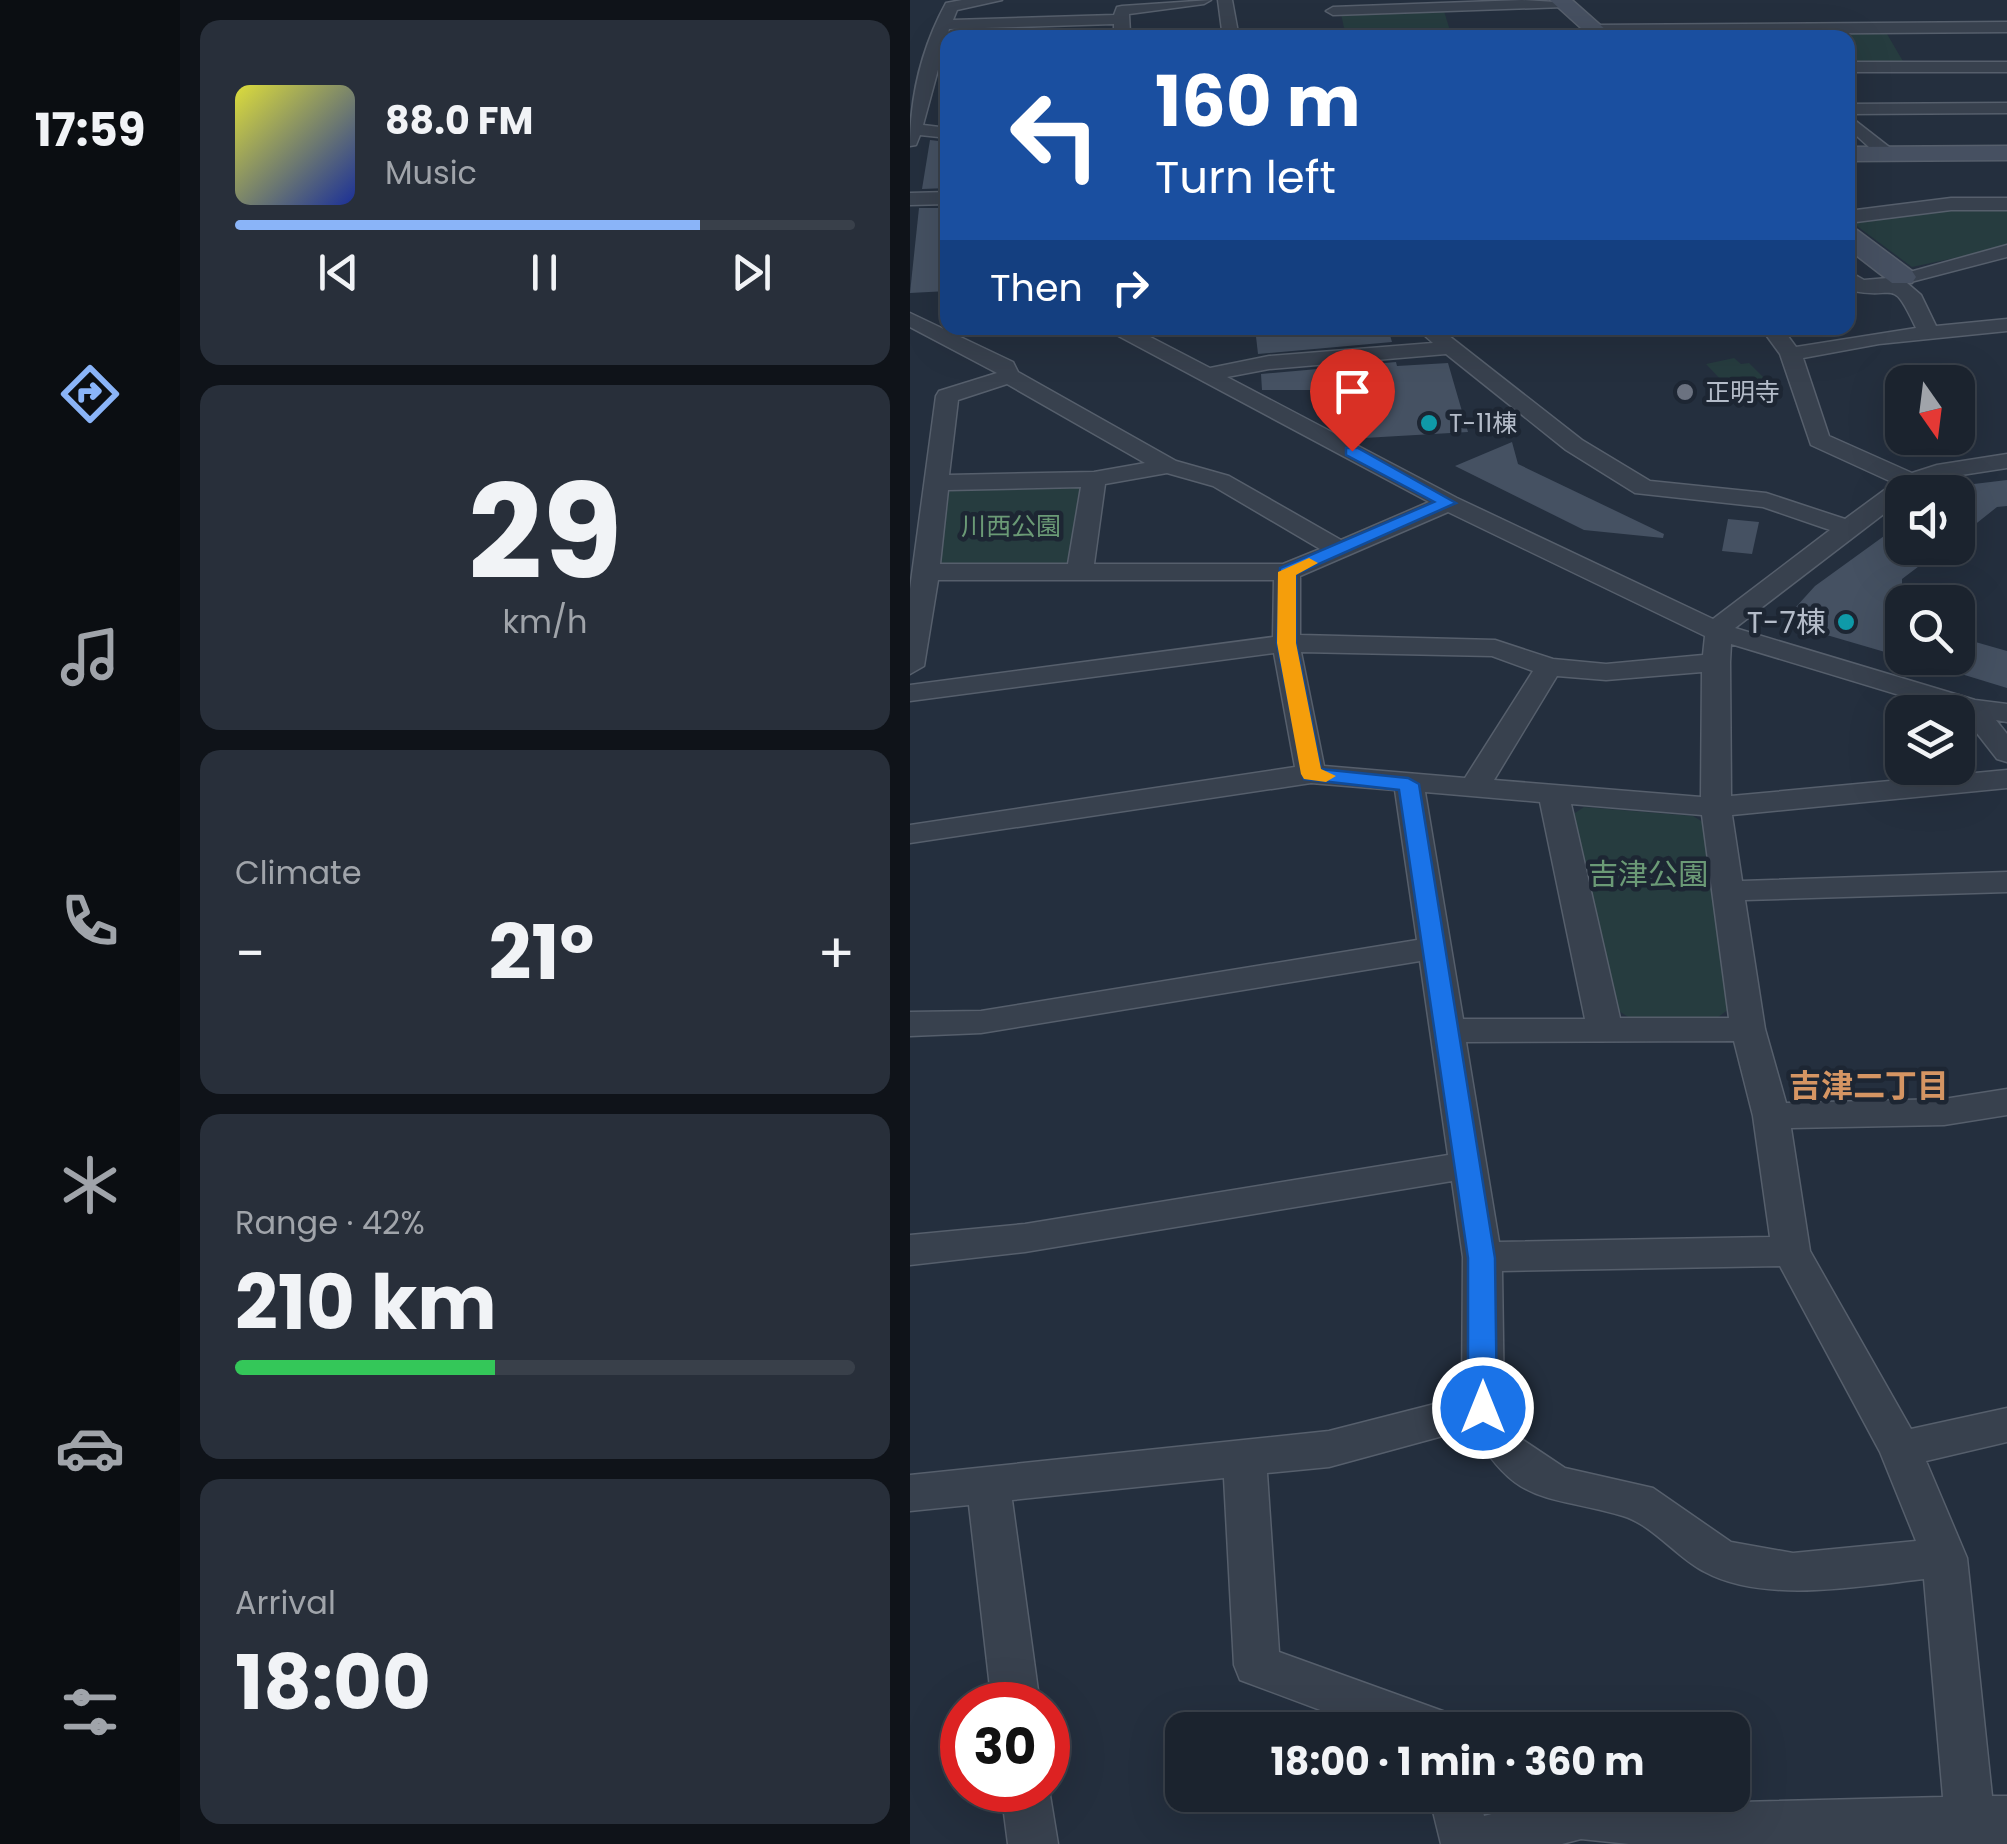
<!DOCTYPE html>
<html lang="en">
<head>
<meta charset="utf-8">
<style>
  :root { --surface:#1b232e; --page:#282f3a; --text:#f1f3f6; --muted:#a0a4aa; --line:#39404a; --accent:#8ab4f8 }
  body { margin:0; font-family:Poppins,"Noto Sans JP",sans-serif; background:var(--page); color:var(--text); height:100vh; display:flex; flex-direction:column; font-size:38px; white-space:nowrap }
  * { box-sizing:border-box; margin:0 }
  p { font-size:32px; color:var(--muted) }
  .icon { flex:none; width:55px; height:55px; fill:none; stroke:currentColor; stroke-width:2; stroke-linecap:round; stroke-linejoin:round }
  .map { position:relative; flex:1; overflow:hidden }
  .drawer { display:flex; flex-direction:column; gap:20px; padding:20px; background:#0f1319; width:730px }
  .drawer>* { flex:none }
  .guide { position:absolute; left:30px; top:30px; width:915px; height:305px; border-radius:20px; box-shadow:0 10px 40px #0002,0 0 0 2px var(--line); background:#1a4fa0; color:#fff; overflow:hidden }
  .needle { width:65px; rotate:166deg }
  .tools { position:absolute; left:975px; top:365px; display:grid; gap:20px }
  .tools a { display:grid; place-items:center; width:90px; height:90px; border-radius:20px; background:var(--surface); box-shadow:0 10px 40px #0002,0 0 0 2px var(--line); font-size:50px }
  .speed { position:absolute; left:30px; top:1682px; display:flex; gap:20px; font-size:50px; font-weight:700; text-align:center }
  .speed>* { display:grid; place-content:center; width:130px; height:130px; border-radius:50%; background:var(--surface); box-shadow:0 10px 40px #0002,0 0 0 2px var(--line); line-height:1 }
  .speed .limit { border:15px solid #d22; background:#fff; color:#111 }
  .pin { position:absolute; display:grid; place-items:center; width:85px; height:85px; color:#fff; margin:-102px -42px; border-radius:50% 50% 50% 0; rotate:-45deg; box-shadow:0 0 10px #0007 }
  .pin .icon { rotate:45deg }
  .me { position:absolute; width:110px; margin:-55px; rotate:0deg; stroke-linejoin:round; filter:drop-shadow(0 0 8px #0008) }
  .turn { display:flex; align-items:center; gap:35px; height:210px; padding:0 50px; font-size:45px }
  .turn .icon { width:130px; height:130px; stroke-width:2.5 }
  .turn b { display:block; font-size:70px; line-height:85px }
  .then { display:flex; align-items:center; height:95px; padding:0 50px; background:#0003; gap:20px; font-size:38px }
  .big { font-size:75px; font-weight:700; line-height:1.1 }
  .drawer .card { flex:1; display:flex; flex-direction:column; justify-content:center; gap:15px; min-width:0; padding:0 35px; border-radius:20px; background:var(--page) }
  .drawer .dial { align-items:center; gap:0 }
  .dial b { font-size:130px; line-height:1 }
  .song { display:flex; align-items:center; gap:30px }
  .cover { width:120px; height:120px; border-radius:15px; background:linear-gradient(135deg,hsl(60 70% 55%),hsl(230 70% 35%)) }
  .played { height:10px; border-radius:5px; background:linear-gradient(90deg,var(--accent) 75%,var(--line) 75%) }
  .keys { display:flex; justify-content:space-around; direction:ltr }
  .heat { display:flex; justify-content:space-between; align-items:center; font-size:55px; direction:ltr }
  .charge { height:15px; border-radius:8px; background:linear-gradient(90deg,#34c759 42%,var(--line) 0) }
  .trip { position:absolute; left:255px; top:1712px; width:585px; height:100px; border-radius:20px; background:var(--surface); box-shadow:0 10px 40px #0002,0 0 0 2px var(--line); font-weight:700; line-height:100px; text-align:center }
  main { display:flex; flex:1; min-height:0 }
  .dock { display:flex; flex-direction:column; width:180px; justify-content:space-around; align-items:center; background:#0b0e12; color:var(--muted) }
  .dock .icon { width:70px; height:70px }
  .dock .active { color:var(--accent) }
  .dock b { font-size:45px; color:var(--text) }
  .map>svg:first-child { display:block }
</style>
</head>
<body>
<main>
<nav class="dock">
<b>17:59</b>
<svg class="icon active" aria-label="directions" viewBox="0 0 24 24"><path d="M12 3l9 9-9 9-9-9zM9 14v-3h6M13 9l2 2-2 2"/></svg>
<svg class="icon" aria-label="music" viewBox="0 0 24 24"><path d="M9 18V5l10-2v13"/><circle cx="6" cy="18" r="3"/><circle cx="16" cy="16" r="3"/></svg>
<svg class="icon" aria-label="phone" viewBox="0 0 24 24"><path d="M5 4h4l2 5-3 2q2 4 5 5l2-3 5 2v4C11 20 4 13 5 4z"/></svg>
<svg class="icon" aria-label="climate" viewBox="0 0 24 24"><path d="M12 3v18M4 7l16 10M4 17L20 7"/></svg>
<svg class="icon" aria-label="car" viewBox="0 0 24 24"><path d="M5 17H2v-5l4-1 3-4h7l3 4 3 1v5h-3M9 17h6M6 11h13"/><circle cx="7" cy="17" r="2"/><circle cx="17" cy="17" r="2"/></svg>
<svg class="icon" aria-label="filters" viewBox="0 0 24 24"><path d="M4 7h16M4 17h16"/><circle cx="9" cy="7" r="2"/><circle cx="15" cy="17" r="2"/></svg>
</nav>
<section class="drawer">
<div class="card">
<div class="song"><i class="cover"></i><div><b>88.0 FM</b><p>Music</p></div></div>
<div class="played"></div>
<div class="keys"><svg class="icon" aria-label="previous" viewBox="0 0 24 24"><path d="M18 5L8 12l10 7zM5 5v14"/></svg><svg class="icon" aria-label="pause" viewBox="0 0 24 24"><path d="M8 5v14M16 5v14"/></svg><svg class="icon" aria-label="next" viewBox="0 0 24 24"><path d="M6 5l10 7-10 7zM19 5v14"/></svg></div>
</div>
<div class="card dial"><b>29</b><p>km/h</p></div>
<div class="card"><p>Climate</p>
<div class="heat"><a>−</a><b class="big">21°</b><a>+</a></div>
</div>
<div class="card"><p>Range · 42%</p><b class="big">210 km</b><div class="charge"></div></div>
<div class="card"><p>Arrival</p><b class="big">18:00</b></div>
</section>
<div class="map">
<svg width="1097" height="1844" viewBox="0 0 1097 1844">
  <rect width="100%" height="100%" fill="#242f3e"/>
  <g fill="#263c3f">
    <polygon points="534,11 542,37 436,37 431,14"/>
    <polygon points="971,32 977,34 994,63 938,65 938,38 841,35"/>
    <polygon points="1043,207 1097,207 1097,247 1002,267 943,223"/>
    <polygon points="824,358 831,364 839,363 868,392 828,398 796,364"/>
    <polygon points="167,485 175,489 163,561 153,565 40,566 30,562 39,492 48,488"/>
    <polygon points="674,807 783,816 793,822 819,1009 807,1018 718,1017 706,1009 662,815"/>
  </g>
  <g fill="#455162">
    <polygon points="20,140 38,142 38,188 12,189"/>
    <polygon points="9,208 38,208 38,291 0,293"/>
    <polygon points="345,328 478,328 482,342 348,354"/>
    <polygon points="486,362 487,366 538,363 558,432 454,438 446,435 437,390 352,390 351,374"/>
    <polygon points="602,442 608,464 754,534 753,538 674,530 545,466"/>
    <polygon points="1097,480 1097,506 1087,507 1048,538 1047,486"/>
    <polygon points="818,519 849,522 842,554 812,551"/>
    <polygon points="992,523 992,548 1033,548 992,579 992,657 879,624 883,620 876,618 905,586"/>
    <polygon points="1048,637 1097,651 1097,688 1048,673"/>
  </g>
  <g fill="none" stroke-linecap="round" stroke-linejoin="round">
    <g stroke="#565f6c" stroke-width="3">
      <g id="street">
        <path d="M52,0H92L47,10L43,20L204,15L207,7L212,6L301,0L294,4L219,14L220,33L212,38L204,33V24L39,29L13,125L38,128V138L10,135L6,145L0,146C0,97 12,47 36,3Z"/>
        <polygon points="308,0 322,0 329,38 313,38"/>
        <polygon points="612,0 661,3 654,7 423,15 416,11 423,7"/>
        <polygon points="1097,22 1097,32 686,35 678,30 686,25"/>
        <rect x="938" y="62" width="159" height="10"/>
        <polygon points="1097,103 1097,113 938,114 938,104"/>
        <polygon points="938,115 983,150 983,158 971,158 938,128"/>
        <polygon points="38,192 38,204 0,205 0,193"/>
        <polygon points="1041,198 1097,198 1097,210 1041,210 938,223 938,211"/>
        <path d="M1097,245V257L997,283L1011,295L1026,326L1097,319V331L969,344L893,358L919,436L1002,473L1027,465L1097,454V468L1032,478L1002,492H992V500L825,628L1065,700L1097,704V722L1086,720L1097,734V762L1087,759L1052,714L821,644L820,662L821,796L1097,770V788L822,815L832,881L1097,872V892L835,900L855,1029L876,1103L1034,1099L1097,1089V1115L1034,1125L881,1128L900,1251L1001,1429L1097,1408V1442L1016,1461L1057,1558L1082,1796H1097V1844H719L671,1839L652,1844H531L519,1795H569L574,1816L655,1795H710L788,1803L1033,1797L1014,1579C951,1586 854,1604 795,1572C767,1558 743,1525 713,1516C637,1494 605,1507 562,1428L419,1467L357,1473L369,1652L541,1714L548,1730H464L330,1680L324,1665L314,1478L102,1500L130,1705H82L59,1505L0,1511V1475L419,1431L552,1397L553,1257L542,1181L115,1252L0,1265V1235L115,1224L538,1155L510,961L71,1033L0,1036V1012L71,1011L507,940L485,790L401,783L0,843V825L385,767L364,653L0,701V685L363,637L364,580H28L14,666L0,674V589L26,396L29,391L87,373L0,327V313L103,362L108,372L266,461L319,476L431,540L519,502L201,332L198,328H223L300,368L359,356L523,343L506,328H529L672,440L740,481L856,493L935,519L984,483L901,445L870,354L851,328H872L886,347L1006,328C981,275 987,300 943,291L938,287V271L954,280L978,278ZM536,354L656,450L725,493L853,507L920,530L803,619L547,498L317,377L359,369ZM97,384L235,463L184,472L39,475L48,400ZM257,473L303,486L410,549L373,564H184L195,484ZM171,487L158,564H30L38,490ZM538,512L795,636L793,655L696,664L643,659L585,640L390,635V576ZM391,652L582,656L623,671L555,778L414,766ZM792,672L791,797L584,780L647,676L696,680ZM515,792L630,802L675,1019H553ZM661,804L792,815L819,1018H710ZM824,1041L843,1116L860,1237L589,1242L556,1042ZM870,1266L970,1452L1006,1541L883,1553L821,1542L743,1488L655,1468L613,1440L594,1407L592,1271Z"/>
        <polygon points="138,1783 148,1844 98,1844 91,1790 138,1790"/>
      </g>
    </g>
    <g stroke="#565f6c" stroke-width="3">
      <g id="secondary">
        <polygon points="640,0 662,0 705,38 682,38"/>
        <polygon points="1097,146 1097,160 938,161 938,147"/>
        <polygon points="938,228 947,230 1002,271 1006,277 1002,283 982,283 938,249"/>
      </g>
    </g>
    <use href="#street" fill="#38414e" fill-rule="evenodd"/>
    <use href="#secondary" fill="#465061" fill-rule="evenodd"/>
  </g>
  <polygon fill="#1a73e8" stroke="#114b97" stroke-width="2.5" points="436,448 448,448 546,503 386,574 386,643 411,769 498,778 509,784 585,1258 587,1408 583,1416 573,1420 562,1416 558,1408 558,1258 489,790 394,779 367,643 370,568 524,502 436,455"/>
  <polygon fill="#f59e0b" points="399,558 408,563 386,575 386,643 411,769 426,776 416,782 394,779 391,774 367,643 368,572"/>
  <circle fill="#6b7280" stroke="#1d2633" stroke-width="4" cx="775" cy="392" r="10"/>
  <g fill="#0f9aa8" stroke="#1d2633" stroke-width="4">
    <circle cx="519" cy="423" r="10"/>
    <circle cx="936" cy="622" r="10"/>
  </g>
  <g text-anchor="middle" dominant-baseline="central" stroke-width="9" stroke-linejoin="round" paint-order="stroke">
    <g font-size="25" fill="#b4bcc9" stroke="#1d2633" text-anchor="start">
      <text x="795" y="392">正明寺</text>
      <text x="539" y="423">T-11棟</text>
    </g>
    <g font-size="25" fill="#6b9a76" stroke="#1d2633">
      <text x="101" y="526">川西公園</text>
    </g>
    <g font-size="30" fill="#b4bcc9" stroke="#1d2633" text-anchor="end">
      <text x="916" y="622">T-7棟</text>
    </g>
    <g font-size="30" fill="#6b9a76" stroke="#1d2633">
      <text x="738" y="874">吉津公園</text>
    </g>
    <g font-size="32" font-weight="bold" fill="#d59563" stroke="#1d2633">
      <text x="959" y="1085">吉津二丁目</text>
    </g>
  </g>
</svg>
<div class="tools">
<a><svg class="needle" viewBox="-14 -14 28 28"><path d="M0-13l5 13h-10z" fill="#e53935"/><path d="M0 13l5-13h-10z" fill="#a0a4aa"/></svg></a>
<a><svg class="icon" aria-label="sound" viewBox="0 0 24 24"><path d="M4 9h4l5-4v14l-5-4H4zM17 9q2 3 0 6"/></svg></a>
<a><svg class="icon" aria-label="search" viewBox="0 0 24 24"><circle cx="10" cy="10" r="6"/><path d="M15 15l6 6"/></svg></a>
<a><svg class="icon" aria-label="layers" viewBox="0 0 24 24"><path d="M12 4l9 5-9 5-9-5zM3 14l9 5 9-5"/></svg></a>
</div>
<div class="speed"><div class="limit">30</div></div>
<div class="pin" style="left:442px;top:451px;background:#d93025"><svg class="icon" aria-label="arrive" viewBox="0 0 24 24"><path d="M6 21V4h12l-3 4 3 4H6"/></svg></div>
<svg class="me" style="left:573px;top:1408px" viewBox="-20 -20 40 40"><circle r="17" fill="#1a73e8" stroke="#fff" stroke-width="3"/><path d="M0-11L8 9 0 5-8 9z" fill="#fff"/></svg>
<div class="trip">18:00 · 1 min · 360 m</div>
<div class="guide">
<div class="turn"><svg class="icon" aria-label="left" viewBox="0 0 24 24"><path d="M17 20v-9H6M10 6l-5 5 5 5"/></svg><div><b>160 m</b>Turn left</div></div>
<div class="then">Then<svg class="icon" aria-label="right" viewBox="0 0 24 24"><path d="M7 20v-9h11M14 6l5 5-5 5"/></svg></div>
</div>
</div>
</main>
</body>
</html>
